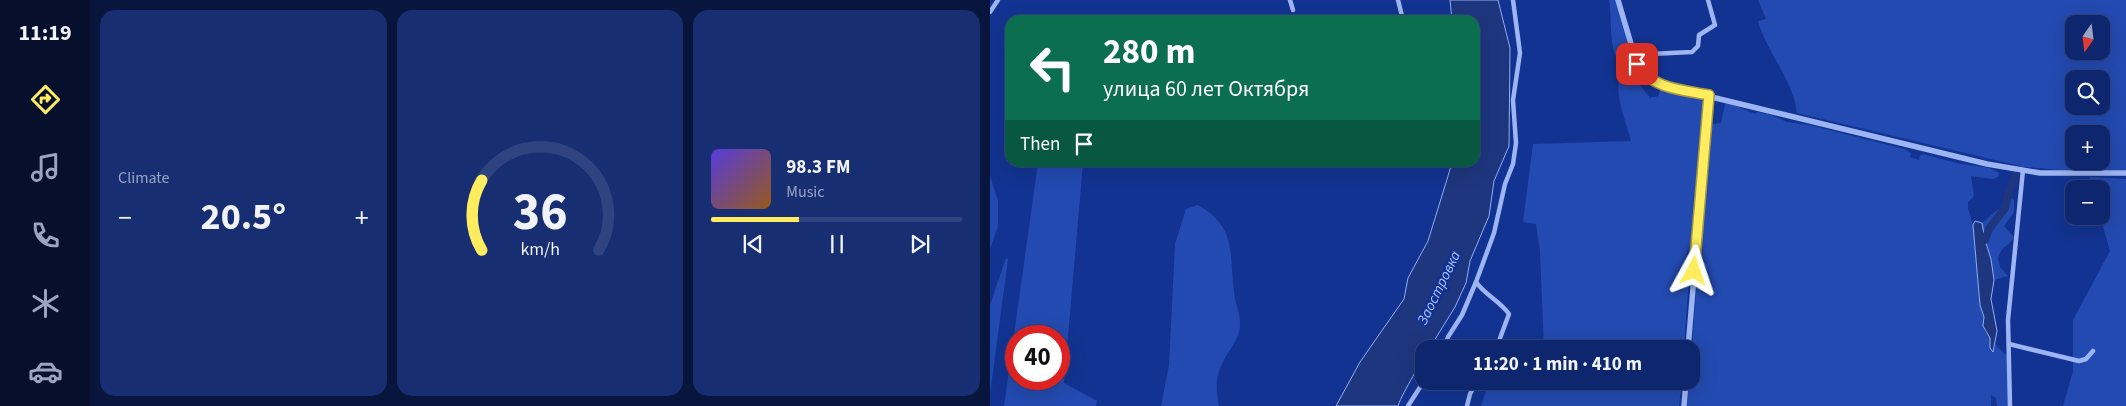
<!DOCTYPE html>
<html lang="en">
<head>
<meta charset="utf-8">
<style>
  :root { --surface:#0e266d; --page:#172e72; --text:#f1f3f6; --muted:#9ba5c2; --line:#2e4380; --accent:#ffed5f }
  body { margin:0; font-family:"Source Sans 3",sans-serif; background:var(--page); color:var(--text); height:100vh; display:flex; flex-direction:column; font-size:19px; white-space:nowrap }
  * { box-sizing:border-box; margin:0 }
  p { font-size:16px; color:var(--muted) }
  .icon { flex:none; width:28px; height:28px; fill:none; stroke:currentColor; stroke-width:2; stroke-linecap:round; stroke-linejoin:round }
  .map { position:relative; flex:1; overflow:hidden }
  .panel { display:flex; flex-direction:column; gap:10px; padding:10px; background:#08153c; width:900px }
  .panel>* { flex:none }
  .guide { position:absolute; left:15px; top:15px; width:475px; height:152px; border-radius:15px; box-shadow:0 5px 20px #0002,0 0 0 1px var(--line); background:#0b6e4f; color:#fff; overflow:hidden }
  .needle { width:32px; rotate:194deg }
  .fabs { position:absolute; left:1075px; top:15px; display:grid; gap:10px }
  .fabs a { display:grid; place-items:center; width:45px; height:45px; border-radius:10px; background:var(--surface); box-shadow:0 5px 20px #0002,0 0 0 1px var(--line); font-size:25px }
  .speed { position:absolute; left:15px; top:325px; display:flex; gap:10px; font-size:25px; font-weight:700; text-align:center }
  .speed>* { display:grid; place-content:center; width:65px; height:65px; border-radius:50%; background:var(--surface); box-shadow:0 5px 20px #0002,0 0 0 1px var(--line); line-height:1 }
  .speed .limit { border:8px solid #d22; background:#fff; color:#111 }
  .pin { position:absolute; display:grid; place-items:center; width:42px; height:42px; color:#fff; margin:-21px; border-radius:10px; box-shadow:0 2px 8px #0006 }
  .me { position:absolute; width:55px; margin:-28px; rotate:5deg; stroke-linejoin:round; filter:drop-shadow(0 0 4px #0008) }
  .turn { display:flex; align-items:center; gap:18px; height:105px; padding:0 15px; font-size:22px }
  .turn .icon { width:65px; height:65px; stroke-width:2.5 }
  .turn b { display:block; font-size:35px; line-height:42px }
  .then { display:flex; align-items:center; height:48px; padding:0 15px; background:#0003; gap:10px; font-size:19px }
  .big { font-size:38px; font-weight:700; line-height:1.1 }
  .panel .tile { flex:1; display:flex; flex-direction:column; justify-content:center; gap:8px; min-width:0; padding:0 18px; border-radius:15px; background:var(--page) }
  .panel .dial { align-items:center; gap:0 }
  .dial svg { height:130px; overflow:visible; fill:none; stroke:var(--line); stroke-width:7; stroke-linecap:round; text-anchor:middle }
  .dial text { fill:var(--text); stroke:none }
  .song { display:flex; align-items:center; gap:15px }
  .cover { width:60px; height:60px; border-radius:8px; background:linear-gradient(135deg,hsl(250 70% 55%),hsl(30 70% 35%)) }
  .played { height:5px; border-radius:2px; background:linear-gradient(90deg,var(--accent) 35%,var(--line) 35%) }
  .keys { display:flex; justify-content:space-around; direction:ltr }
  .heat { display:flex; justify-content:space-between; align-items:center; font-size:28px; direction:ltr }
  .panel .tiles { flex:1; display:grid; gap:10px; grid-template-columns:repeat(3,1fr) }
  .trip { position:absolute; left:425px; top:340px; width:285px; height:50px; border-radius:15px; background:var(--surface); box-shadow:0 5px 20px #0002,0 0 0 1px var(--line); font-weight:700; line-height:50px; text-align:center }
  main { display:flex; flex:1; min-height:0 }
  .dock { display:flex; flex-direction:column; width:90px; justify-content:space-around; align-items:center; background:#060f2c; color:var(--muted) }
  .dock .icon { width:35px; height:35px }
  .dock .active { color:var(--accent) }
  .dock b { font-size:22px; color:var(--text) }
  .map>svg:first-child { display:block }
</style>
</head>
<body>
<main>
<nav class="dock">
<b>11:19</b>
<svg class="icon active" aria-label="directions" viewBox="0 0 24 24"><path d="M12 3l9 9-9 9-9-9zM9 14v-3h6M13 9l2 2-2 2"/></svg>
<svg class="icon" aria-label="music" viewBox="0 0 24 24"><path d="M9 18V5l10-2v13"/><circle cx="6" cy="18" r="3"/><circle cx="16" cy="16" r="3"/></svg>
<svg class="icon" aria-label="phone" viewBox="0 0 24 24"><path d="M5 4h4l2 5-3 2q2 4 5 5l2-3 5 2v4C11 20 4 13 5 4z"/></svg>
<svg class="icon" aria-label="climate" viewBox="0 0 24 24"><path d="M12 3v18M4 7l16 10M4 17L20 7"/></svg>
<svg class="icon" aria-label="car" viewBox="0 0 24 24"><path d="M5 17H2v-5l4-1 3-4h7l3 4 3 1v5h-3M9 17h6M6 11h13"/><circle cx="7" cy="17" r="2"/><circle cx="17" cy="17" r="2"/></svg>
</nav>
<section class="panel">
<div class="tiles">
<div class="tile"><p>Climate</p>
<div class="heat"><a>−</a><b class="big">20.5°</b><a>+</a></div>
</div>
<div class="tile dial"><svg viewBox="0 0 100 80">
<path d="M14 69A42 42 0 1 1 86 69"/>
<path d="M14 69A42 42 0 0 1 14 26" stroke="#ffed5f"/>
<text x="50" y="56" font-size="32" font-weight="700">36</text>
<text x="50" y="72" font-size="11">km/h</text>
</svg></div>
<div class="tile">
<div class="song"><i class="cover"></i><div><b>98.3 FM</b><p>Music</p></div></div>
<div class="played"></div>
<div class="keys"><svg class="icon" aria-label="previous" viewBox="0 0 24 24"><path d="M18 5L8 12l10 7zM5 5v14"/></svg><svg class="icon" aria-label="pause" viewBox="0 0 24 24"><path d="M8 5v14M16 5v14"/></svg><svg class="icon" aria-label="next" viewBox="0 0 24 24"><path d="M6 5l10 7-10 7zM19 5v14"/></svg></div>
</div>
</div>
</section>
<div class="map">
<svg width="1136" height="406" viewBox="0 0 1136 406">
  <rect width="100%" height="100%" fill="#123391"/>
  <g fill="#234ab0" fill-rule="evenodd">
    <path d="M619,0H626L642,56L644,65L638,70C616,58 623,22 619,0Z"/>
    <path d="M768,0H1136V170H1070L1034,167L807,113C803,80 777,53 768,21L776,19ZM1084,24H1111V51H1084ZM1084,79H1111V106H1084ZM1084,134H1111V161H1084Z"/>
    <path d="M632,76L645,78L660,98L668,96L671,89L677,88L685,93L687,92L709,97L715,105L703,219V240L701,250L697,251V259L700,261L694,349H554L550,251L546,224L533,222L543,144L641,141C638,127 621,88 632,76Z"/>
    <polygon points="739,103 765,114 767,112 782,115 797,122 820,125 914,149 921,153 920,157 929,160 930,156 933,154 966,163 1000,168 1009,173 1008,177 1003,179 981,176 984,196 978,202 978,208 983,225 990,305 995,317 994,330 1000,338 1000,348 1005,348 1005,344 1017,356 1019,406 1007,406 1006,398 1001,395 1001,406 697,406 699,381 701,381 701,357 719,128 721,124 731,123 735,104"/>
    <path d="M48,163H93L74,383L107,401L106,406H14ZM26,336H69V379H26Z"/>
    <polygon points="0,176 8,201 8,226 0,249"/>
    <polygon points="1100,177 1136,179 1136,406 1073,406 1083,371 1083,320 1120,251 1110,216 1111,189 1103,189"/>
    <path d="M1022,198L1024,200V212L1014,226L1024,237C1019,247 1011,245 1008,259L1010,267L1018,276L1004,280L1001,259L995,240L992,223Z"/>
    <path d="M208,205C247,227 239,253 244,291C245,306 253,317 249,332C246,344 238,351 233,362C225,376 226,391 229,406H171L179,365L185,244L196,209Z"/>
    <polygon points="16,258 18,259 0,394 0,305"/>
    <polygon points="499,381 692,381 689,406 491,406"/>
  </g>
  <g fill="#1e367e" stroke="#8fadf6">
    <path d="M460,0H508L520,48L519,146L504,181L499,216L480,261L476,283L465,307L439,349H434C434,362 413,390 408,406H346L370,362L414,299L418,278L438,241L462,163L485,162V20H462Z"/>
    <polygon points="985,221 992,223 995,240 1001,259 1004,280 1001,299 1007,331 1003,352 1000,348 1000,338 993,326 994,317 990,305 983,225"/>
  </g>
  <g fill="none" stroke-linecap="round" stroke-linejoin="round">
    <polyline stroke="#1e367e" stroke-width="8" points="995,240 999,229 1015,208 1019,191 1026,176"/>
    <g stroke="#9db5f2" stroke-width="4.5">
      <polyline points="300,0 303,10"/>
      <polyline points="408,0 413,20"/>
      <polyline points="0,12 8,0"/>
      <polyline points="647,64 660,54 702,52 708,46 709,35 725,25 718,0"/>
      <path d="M486,282C495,295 510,301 519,314L506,349"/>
      <polyline points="1019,344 1089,361 1096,359 1103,351"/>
      <polyline points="453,349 458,337 472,315 486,282 504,233 515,184 523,164 526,143 523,100 530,53 523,0"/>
      <polyline points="418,406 434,381"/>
      <polyline points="477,406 480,394 487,381"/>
      <polyline points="1020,406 1018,320 1033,170"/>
    </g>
    <g stroke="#9db5f2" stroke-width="5.5">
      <polyline points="628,0 647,64 657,78 672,85 997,164 1050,173 1136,173"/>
      <polyline points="698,349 719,95"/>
      <polyline points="694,406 696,381"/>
    </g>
  </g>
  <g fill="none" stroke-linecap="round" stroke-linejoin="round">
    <g stroke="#a69a3e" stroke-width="12">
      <path id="route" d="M647,64C661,89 693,90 719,95L704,271"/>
    </g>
    <use href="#route" stroke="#ffed5f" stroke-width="9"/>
  </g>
  <g text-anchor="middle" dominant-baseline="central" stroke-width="5" stroke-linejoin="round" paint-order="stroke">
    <g font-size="15" font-style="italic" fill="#a9c0f9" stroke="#123391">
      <text transform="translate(449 288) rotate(-64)">Заостровка</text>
    </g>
  </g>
</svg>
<div class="fabs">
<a><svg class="needle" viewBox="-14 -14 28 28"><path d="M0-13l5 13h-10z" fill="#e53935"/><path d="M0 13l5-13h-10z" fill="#9ba5c2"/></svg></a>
<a><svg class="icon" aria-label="search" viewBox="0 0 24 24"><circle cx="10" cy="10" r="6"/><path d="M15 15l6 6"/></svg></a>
<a>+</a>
<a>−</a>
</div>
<div class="speed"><div class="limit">40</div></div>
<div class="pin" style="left:647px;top:64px;background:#d93025"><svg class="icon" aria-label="arrive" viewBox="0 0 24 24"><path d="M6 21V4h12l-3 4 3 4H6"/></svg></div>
<svg class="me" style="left:704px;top:271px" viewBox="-20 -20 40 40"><path d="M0-17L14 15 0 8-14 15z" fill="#ffed5f" stroke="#fff" stroke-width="4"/></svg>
<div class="trip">11:20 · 1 min · 410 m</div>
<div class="guide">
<div class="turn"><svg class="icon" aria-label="left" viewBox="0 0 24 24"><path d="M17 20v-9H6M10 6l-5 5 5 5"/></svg><div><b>280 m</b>улица 60 лет Октября</div></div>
<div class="then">Then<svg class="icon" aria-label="arrive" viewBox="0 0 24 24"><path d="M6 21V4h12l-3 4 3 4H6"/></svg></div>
</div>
</div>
</main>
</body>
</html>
